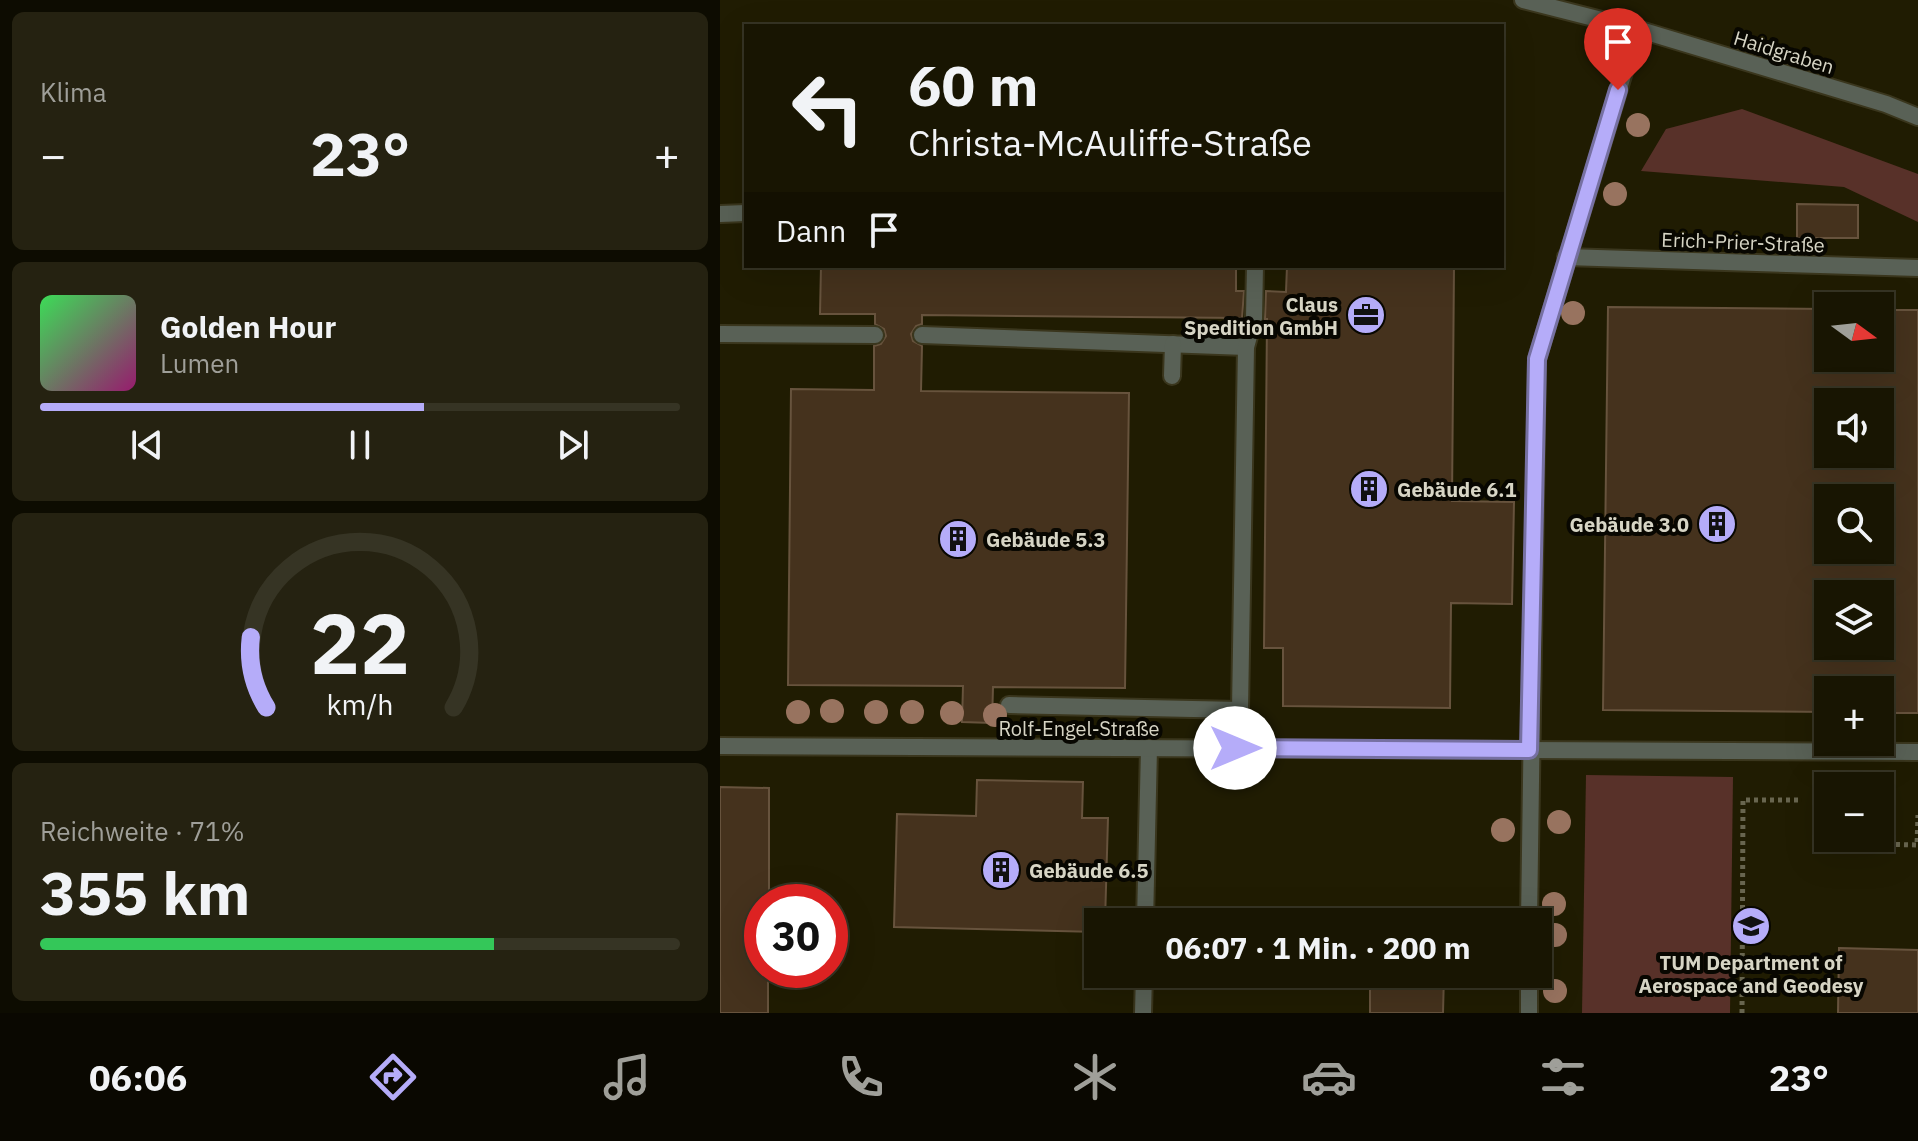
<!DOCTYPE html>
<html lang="de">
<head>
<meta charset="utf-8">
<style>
  :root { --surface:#181502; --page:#252211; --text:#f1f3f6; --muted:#9f9f99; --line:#363424; --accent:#b5acf9 }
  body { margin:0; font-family:"IBM Plex Sans",sans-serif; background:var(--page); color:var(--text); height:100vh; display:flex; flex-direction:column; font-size:30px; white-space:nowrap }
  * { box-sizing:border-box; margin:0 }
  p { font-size:26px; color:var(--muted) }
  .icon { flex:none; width:44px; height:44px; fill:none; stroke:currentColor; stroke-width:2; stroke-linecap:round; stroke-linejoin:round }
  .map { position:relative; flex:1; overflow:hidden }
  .details { display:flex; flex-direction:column; gap:12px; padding:12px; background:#0d0c01; width:720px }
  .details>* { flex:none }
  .guide { position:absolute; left:24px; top:24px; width:760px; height:244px; border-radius:0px; box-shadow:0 8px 32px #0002,0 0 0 2px var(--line); background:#181502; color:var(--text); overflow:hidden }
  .needle { width:52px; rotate:105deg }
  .fabs { position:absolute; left:1094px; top:292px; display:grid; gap:16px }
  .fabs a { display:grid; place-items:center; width:80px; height:80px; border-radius:0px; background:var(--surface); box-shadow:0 8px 32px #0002,0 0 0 2px var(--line); font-size:40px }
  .speed { position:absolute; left:24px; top:884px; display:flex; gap:16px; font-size:40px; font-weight:700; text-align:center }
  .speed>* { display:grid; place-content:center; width:104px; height:104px; border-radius:50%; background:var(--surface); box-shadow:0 8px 32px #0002,0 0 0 2px var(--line); line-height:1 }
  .speed .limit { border:12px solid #d22; background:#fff; color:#111 }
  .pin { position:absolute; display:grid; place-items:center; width:68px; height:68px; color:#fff; margin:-82px -34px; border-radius:50% 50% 50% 0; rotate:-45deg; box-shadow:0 0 8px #0007 }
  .pin .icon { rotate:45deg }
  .me { position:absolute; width:88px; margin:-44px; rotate:90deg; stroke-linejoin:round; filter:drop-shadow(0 0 6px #0008) }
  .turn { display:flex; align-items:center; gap:28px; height:168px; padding:0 32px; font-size:36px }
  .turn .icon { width:104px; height:104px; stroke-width:2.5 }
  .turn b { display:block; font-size:56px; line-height:68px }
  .then { display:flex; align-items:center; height:76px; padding:0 32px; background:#0003; gap:16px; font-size:30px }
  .big { font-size:60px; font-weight:700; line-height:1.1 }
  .details .card { flex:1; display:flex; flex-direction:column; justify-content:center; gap:12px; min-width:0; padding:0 28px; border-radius:12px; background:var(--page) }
  .details .dial { align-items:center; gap:0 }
  .dial svg { height:208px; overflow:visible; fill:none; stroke:var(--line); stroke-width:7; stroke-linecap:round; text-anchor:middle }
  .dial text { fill:var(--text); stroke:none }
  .song { display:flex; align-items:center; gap:24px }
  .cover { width:96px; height:96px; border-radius:12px; background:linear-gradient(135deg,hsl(130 70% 55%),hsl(320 70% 35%)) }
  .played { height:8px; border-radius:4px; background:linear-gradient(90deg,var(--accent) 60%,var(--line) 60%) }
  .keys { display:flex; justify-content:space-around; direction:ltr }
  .heat { display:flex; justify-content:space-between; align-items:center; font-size:44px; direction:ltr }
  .charge { height:12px; border-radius:6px; background:linear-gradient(90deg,#34c759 71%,var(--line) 0) }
  .trip { position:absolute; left:364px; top:908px; width:468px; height:80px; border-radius:0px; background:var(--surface); box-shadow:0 8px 32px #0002,0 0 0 2px var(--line); font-weight:700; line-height:80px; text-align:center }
  .menu { display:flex; height:128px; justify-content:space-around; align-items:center; background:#0a0801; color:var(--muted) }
  .menu .icon { width:56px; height:56px }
  .menu .current { color:var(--accent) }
  .menu b { font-size:36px; color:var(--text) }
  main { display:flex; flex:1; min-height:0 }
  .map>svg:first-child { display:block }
</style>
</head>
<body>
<main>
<section class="details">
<div class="card"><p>Klima</p>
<div class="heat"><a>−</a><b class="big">23°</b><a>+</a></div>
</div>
<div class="card">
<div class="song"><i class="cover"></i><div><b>Golden Hour</b><p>Lumen</p></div></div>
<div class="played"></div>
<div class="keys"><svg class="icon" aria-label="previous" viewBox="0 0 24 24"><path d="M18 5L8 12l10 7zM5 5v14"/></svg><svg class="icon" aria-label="pause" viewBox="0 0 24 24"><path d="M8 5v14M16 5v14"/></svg><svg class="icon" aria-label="next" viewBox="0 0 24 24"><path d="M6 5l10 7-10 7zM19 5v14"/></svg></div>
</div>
<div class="card dial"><svg viewBox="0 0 100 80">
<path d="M14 69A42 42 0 1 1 86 69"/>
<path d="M14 69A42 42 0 0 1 8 42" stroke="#b5acf9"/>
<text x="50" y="56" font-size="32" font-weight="700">22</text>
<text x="50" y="72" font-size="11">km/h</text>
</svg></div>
<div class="card"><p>Reichweite · 71%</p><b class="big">355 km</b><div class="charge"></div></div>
</section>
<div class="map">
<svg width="1198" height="1013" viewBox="0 0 1198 1013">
  <rect width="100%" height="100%" fill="#201c02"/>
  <g fill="#583129">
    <polygon points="1022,109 1198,174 1198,222 1124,187 921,171 946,129"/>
    <polygon points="866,775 1013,777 1010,1013 862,1013"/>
  </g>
  <g fill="#45321d" stroke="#67533d" stroke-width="2" fill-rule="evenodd">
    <polygon points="1077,204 1138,205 1138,238 1077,238"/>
    <polygon points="101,266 516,266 516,291 524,291 522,318 202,315 202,324 196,326 191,334 193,341 202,346 201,391 409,393 405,688 273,687 272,723 242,722 243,686 68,685 71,389 154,390 154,346 161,344 166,336 164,329 155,324 155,314 100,314"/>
    <polygon points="567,266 734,266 732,501 794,502 792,604 731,603 730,708 563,706 563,648 544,648 547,319 545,319 546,291 566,292"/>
    <path d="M888,307L1108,309V358H1160V310H1198V713H1160V690H1108V712L883,710ZM1108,402H1160V454H1108ZM1108,498H1160V550H1108ZM1108,594H1160V646H1108Z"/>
    <polygon points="257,780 363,782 362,818 388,818 385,922 378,922 378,932 174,927 177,814 256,816"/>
    <polygon points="0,787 49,788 49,902 42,902 42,970 48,970 48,1013 0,1013"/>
    <polygon points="1119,948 1198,950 1198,1013 1118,1013"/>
    <polygon points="650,974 724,974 723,1013 650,1013"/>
  </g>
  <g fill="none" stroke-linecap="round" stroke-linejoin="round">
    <g stroke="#3a361d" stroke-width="20">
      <g id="service">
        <polyline points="0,214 26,213"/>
        <polyline points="0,334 155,335"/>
        <polyline points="202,335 526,347"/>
        <polyline points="452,376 453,344"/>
        <polyline points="289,705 520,710"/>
        <polyline points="515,748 520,710 526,347 534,318 535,266"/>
        <polyline points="425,922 429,748"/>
        <polyline points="423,1013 424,974"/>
      </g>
    </g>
    <g stroke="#3a361d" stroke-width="20">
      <g id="minor">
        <polyline points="803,0 917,29 1166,104 1198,117"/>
        <polyline points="846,257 1198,268"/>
        <polyline points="0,746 1198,752"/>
        <polyline points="809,922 817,359 917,29"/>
        <polyline points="809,1013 809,974"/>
      </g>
    </g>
    <g stroke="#68654f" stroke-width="5" stroke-dasharray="4 4" stroke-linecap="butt">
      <polyline points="1160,844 1197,845 1198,815"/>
      <polyline points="1022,1013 1023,800 1082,800"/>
    </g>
    <use href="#service" stroke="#596156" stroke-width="16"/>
    <use href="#minor" stroke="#596156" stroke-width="16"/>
  </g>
  <g fill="#98735f">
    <circle cx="918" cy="125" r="12"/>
    <circle cx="895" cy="194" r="12"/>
    <circle cx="853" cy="313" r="12"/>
    <circle cx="112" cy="711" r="12"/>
    <circle cx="78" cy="712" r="12"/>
    <circle cx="156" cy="712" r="12"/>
    <circle cx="192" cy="712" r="12"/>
    <circle cx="232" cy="713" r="12"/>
    <circle cx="275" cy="715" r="12"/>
    <circle cx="839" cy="822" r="12"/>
    <circle cx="783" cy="830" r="12"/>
    <circle cx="834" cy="904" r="12"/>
    <circle cx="835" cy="935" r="12"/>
    <circle cx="835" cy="991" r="12"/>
  </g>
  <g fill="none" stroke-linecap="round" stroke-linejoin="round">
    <g stroke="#7670a2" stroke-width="20">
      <polyline id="route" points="515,748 809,750 817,359 898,90"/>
    </g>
    <use href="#route" stroke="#b5acf9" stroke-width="14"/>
  </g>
  <defs>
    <g id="office-disc" transform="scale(2)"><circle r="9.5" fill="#b5acf9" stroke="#080701"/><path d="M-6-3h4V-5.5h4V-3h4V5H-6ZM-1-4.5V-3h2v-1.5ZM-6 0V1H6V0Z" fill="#111"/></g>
    <g id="building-disc" transform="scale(2)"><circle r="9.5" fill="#b5acf9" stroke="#080701"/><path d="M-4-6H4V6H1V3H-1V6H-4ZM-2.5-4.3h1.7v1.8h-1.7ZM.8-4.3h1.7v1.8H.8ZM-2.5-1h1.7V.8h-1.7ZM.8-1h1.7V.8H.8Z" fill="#111"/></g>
    <g id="school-disc" transform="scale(2)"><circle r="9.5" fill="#b5acf9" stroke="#080701"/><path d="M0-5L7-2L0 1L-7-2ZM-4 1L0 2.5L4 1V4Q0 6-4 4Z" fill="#111"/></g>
  </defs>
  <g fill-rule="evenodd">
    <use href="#office-disc" x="646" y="315"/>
    <use href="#building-disc" x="649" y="489"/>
    <use href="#building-disc" x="997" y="524"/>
    <use href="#building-disc" x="238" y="539"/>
    <use href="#building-disc" x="281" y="870"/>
    <use href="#school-disc" x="1031" y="926"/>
  </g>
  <g text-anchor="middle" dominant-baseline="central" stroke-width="8" stroke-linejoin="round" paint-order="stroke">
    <g font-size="20" fill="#d7d5c5" stroke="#080701">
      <text transform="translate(1064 52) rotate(17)">Haidgraben</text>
      <text transform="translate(1023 242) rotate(2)">Erich-Prier-Straße</text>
      <text x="359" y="728">Rolf-Engel-Straße</text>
    </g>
    <g font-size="20" font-weight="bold" fill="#d7d5c5" stroke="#080701" text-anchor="start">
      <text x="618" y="304" text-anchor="end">Claus<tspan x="618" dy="23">Spedition GmbH</tspan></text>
      <text x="677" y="489">Gebäude 6.1</text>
      <text x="969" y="524" text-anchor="end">Gebäude 3.0</text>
      <text x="266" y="539">Gebäude 5.3</text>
      <text x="309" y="870">Gebäude 6.5</text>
      <text x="1031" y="962" text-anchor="middle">TUM Department of<tspan x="1031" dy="23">Aerospace and Geodesy</tspan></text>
    </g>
  </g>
</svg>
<div class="fabs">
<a><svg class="needle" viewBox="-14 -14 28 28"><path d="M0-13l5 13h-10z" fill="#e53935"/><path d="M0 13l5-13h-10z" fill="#9f9f99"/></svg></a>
<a><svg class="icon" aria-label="sound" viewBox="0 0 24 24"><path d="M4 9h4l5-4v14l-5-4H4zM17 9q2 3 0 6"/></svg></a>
<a><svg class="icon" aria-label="search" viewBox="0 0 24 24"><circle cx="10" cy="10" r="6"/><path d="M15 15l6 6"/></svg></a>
<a><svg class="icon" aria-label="layers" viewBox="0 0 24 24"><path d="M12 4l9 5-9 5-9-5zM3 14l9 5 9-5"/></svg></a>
<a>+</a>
<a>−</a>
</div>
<div class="speed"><div class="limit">30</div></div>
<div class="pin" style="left:898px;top:90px;background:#d93025"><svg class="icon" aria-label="arrive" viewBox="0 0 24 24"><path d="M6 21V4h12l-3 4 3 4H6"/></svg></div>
<svg class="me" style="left:515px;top:748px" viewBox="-20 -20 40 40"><circle r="19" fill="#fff"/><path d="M0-13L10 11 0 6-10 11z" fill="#b5acf9"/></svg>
<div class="trip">06:07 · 1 Min. · 200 m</div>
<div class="guide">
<div class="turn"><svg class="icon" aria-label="left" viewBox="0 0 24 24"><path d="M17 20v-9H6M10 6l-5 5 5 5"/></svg><div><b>60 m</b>Christa-McAuliffe-Straße</div></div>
<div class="then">Dann<svg class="icon" aria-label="arrive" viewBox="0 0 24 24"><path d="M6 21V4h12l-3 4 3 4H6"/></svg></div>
</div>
</div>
</main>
<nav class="menu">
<b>06:06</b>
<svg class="icon current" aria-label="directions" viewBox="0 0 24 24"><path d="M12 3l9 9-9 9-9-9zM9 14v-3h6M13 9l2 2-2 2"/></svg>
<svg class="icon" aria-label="music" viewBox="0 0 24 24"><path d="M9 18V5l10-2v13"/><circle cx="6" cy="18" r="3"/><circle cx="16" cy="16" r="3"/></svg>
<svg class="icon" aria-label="phone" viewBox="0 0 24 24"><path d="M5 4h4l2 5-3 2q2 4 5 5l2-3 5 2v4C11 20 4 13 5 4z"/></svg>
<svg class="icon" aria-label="climate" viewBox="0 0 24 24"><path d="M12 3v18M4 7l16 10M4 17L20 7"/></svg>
<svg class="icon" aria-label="car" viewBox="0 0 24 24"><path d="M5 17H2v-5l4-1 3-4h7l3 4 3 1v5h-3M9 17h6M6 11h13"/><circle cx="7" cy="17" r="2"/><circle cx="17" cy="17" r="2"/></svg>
<svg class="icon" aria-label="filters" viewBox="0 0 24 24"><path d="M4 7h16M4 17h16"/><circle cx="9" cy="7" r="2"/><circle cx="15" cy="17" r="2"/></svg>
<b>23°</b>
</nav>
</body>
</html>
